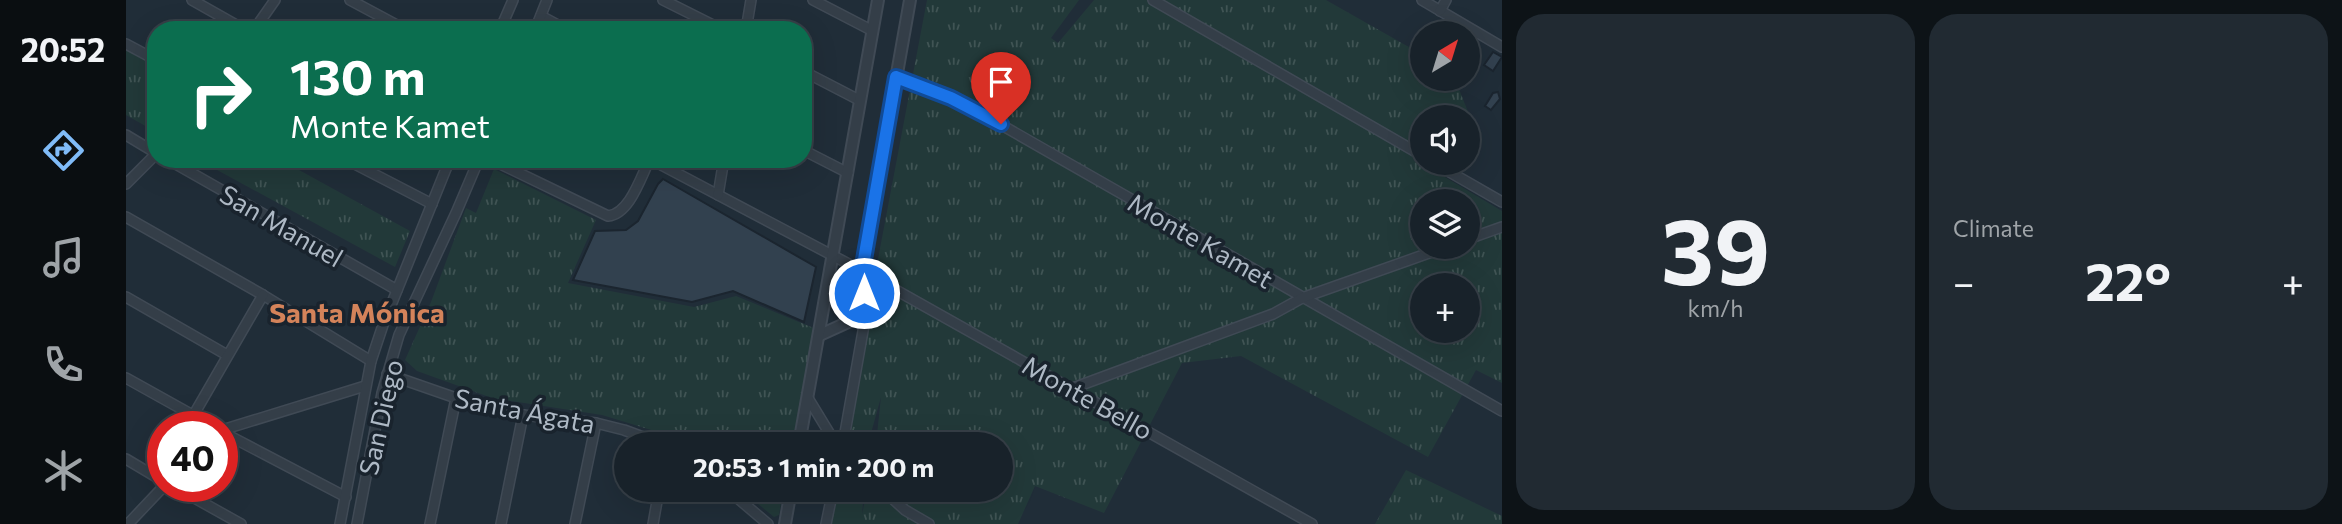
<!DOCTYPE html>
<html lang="en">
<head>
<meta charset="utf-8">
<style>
  :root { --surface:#18222a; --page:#212a32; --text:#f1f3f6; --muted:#9fa4a8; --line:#363f47; --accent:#80bbf8 }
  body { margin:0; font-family:Commissioner,sans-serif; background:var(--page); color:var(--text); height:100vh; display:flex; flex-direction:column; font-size:26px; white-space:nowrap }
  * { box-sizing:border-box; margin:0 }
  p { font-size:23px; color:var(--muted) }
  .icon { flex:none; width:38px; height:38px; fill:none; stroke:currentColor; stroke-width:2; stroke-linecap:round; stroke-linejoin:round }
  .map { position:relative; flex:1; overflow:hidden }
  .sheet { display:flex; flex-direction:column; gap:14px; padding:14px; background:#0d1317; width:840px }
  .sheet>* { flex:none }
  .hud { position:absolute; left:21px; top:21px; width:665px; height:147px; border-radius:28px; box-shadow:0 7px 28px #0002,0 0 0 2px var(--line); background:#0b6e4f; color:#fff; overflow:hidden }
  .needle { width:46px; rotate:38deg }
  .tools { position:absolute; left:1284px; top:21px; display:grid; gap:14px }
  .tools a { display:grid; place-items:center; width:70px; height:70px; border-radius:50%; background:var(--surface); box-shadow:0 7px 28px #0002,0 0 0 2px var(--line); font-size:35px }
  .speed { position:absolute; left:21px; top:411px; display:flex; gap:14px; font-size:35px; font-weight:700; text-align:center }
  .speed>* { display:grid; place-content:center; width:91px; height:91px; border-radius:50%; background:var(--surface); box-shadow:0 7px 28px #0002,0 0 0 2px var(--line); line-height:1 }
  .speed .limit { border:10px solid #d22; background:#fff; color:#111 }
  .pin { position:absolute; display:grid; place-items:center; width:60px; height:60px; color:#fff; margin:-72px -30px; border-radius:50% 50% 50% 0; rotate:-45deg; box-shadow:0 0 7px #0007 }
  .pin .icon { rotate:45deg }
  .me { position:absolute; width:77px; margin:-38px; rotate:0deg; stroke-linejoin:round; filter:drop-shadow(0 0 5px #0008) }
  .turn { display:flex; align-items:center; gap:24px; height:147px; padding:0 28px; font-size:32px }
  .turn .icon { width:91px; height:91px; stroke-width:2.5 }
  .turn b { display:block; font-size:49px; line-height:60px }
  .big { font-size:52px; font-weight:700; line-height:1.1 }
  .sheet .tile { flex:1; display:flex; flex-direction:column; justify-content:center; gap:10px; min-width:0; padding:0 24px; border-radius:28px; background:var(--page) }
  .sheet .dial { align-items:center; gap:0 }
  .dial b { font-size:91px; line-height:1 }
  .heat { display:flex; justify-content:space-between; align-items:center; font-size:38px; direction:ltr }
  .sheet .tiles { flex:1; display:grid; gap:14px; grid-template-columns:repeat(2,1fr) }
  .trip { position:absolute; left:488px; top:432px; width:399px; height:70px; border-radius:35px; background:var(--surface); box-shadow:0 7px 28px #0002,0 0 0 2px var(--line); font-weight:700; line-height:70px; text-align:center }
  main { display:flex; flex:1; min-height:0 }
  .tabs { display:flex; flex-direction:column; width:126px; justify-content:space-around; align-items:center; background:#0a0e11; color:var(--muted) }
  .tabs .icon { width:49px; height:49px }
  .tabs .current { color:var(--accent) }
  .tabs b { font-size:32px; color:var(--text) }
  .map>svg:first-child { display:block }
</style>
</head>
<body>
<main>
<nav class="tabs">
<b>20:52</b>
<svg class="icon current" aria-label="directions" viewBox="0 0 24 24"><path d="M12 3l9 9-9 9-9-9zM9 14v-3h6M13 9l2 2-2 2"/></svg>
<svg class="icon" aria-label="music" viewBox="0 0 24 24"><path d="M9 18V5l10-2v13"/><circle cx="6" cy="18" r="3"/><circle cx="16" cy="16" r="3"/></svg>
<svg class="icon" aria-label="phone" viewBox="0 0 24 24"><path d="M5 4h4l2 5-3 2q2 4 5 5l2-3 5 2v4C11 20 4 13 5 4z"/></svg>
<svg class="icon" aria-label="climate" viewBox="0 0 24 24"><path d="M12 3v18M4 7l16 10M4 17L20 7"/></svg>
</nav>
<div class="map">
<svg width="1376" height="524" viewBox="0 0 1376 524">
  <defs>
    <pattern id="grass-tufts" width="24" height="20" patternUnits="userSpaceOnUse" patternTransform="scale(1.75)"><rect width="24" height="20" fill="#223939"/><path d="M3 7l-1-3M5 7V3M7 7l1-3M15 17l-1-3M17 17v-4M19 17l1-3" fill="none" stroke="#405454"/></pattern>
  </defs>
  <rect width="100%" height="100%" fill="#202d38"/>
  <g fill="url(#grass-tufts)" fill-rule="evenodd">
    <path d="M801,0H953L925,38L932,43L968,0H1200L1297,55V79H1329L1346,122L1342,127V117H1297V163H1319L1312,173L1376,211V383L1350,370L1302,457L1115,356L1056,363L978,513L909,486L892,524H701L708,490H738L736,515L741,490H875V444H750L755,397L742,444H717ZM1297,201H1342V247H1297ZM1297,285H1342V331H1297Z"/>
    <polygon points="0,49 30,64 30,132 0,115"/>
    <polygon points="71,159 153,159 284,231 269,267"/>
    <polygon points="368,169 470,220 442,283 568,307 610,296 690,329 666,444 557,444 545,436 476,415 366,398 291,371 279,360 305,302 340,208 350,213"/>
    <polygon points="1280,470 1376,516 1376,524 1249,524"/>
    <polygon points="615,490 657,490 653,515 648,517"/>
  </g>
  <g fill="#32414f" stroke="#1b252f" stroke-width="2">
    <polygon points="1367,52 1376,57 1367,71 1358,65"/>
    <polygon points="1372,92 1374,99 1365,110 1359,106 1367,93"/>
    <polygon points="537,179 690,267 678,322 607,291 566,302 447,280 469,231 500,230 512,221 532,184"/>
  </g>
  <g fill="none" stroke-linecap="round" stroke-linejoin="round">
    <g stroke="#404a55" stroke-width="12">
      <g id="minor">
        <polyline points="66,0 119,30"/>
        <polyline points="224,0 280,30"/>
        <polyline points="537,0 597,30"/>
        <polyline points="687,0 745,30"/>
        <polyline points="1027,0 1297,156"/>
        <polyline points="1296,0 1376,47"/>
        <polyline points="1314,11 1320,0"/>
        <polyline points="415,16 441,30"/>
        <polyline points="128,30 149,0"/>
        <polyline points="374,30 387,0"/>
        <polyline points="409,30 421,0"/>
        <polyline points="620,30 625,0"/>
        <polyline points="0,44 30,60"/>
        <polyline points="677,71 733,100"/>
        <polyline points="770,77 825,98 851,111 1376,411"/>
        <polyline points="0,135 30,153"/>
        <polyline points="677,150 722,173"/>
        <polyline points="41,159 271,290"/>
        <polyline points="219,159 306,204"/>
        <path d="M364,159L482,216C504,214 515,176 524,159"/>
        <polyline points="524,159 736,271 1186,524"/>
        <polyline points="1308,163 1376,202"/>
        <polyline points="0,184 30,154"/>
        <polyline points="592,195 598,159"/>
        <polyline points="0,217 137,295 245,361"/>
        <polyline points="1342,239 1376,227"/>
        <polyline points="0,297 101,355"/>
        <polyline points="261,374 330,398 397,415 470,423 498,430 536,444"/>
        <polyline points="0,378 88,427"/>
        <polyline points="947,388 1147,314 1176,298 1320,247"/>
        <polyline points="682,398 710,444"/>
        <polyline points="67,416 137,295"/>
        <polyline points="96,430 239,386"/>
        <polyline points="96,432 220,497"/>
        <polyline points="717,444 740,314"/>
        <polyline points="0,459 37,481"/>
        <polyline points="47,486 115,524"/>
        <polyline points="602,490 642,524"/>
        <polyline points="757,490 779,510 803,524"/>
        <polyline points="2,524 38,486"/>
        <polyline points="214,524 245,361 257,325 324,159"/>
        <polyline points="231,524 256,393 273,335 330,213 353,159"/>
        <polyline points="304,524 330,398"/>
        <polyline points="375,524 397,415"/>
        <polyline points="449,524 470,423"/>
        <polyline points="527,524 533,490"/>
        <polyline points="700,524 707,490"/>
      </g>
    </g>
    <g stroke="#404a55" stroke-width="14">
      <g id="tertiary">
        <polyline points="694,335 740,314 736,271 784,0"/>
        <polyline points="673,444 752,0"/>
        <polyline points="659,524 665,490"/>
      </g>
    </g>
    <use href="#minor" stroke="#343e48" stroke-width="9"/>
    <use href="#tertiary" stroke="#343e48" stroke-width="10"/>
  </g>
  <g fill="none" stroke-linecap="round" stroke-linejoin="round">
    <g stroke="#114b97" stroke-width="18">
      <polyline id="route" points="738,293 736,271 770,77 825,98 875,124"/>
    </g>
    <use href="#route" stroke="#1a73e8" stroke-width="12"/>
  </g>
  <g text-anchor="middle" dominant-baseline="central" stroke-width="7" stroke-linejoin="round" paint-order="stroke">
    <g font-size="26" fill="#aeb9c5" stroke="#19232d">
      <text transform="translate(156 225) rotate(30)">San Manuel</text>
      <text transform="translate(1075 240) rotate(30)">Monte Kamet</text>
      <text transform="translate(962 397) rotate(29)">Monte Bello</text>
      <text transform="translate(399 410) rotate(11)">Santa Ágata</text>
      <text transform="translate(254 417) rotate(-77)">San Diego</text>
    </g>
    <g font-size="28" font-weight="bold" fill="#d4835a" stroke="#19232d">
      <text x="231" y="312">Santa Mónica</text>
    </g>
  </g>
</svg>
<div class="tools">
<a><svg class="needle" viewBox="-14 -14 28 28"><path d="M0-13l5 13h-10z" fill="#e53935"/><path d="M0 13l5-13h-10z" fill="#9fa4a8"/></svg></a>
<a><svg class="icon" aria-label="sound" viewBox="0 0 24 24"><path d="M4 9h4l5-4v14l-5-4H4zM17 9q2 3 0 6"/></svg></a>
<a><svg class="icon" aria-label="layers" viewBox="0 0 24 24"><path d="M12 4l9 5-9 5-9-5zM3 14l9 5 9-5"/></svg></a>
<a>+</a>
</div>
<div class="speed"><div class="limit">40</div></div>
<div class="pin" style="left:875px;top:124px;background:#d93025"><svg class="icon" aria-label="arrive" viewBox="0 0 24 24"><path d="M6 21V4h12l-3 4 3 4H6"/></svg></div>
<svg class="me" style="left:738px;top:293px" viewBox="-20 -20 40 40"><circle r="17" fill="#1a73e8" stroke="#fff" stroke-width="3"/><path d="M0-11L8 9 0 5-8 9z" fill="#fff"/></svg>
<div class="trip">20:53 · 1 min · 200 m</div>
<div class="hud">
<div class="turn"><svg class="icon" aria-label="right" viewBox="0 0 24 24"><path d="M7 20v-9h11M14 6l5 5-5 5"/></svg><div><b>130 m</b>Monte Kamet</div></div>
</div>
</div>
<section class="sheet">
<div class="tiles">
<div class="tile dial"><b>39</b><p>km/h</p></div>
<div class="tile"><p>Climate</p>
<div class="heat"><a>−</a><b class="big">22°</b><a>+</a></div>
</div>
</div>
</section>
</main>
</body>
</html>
